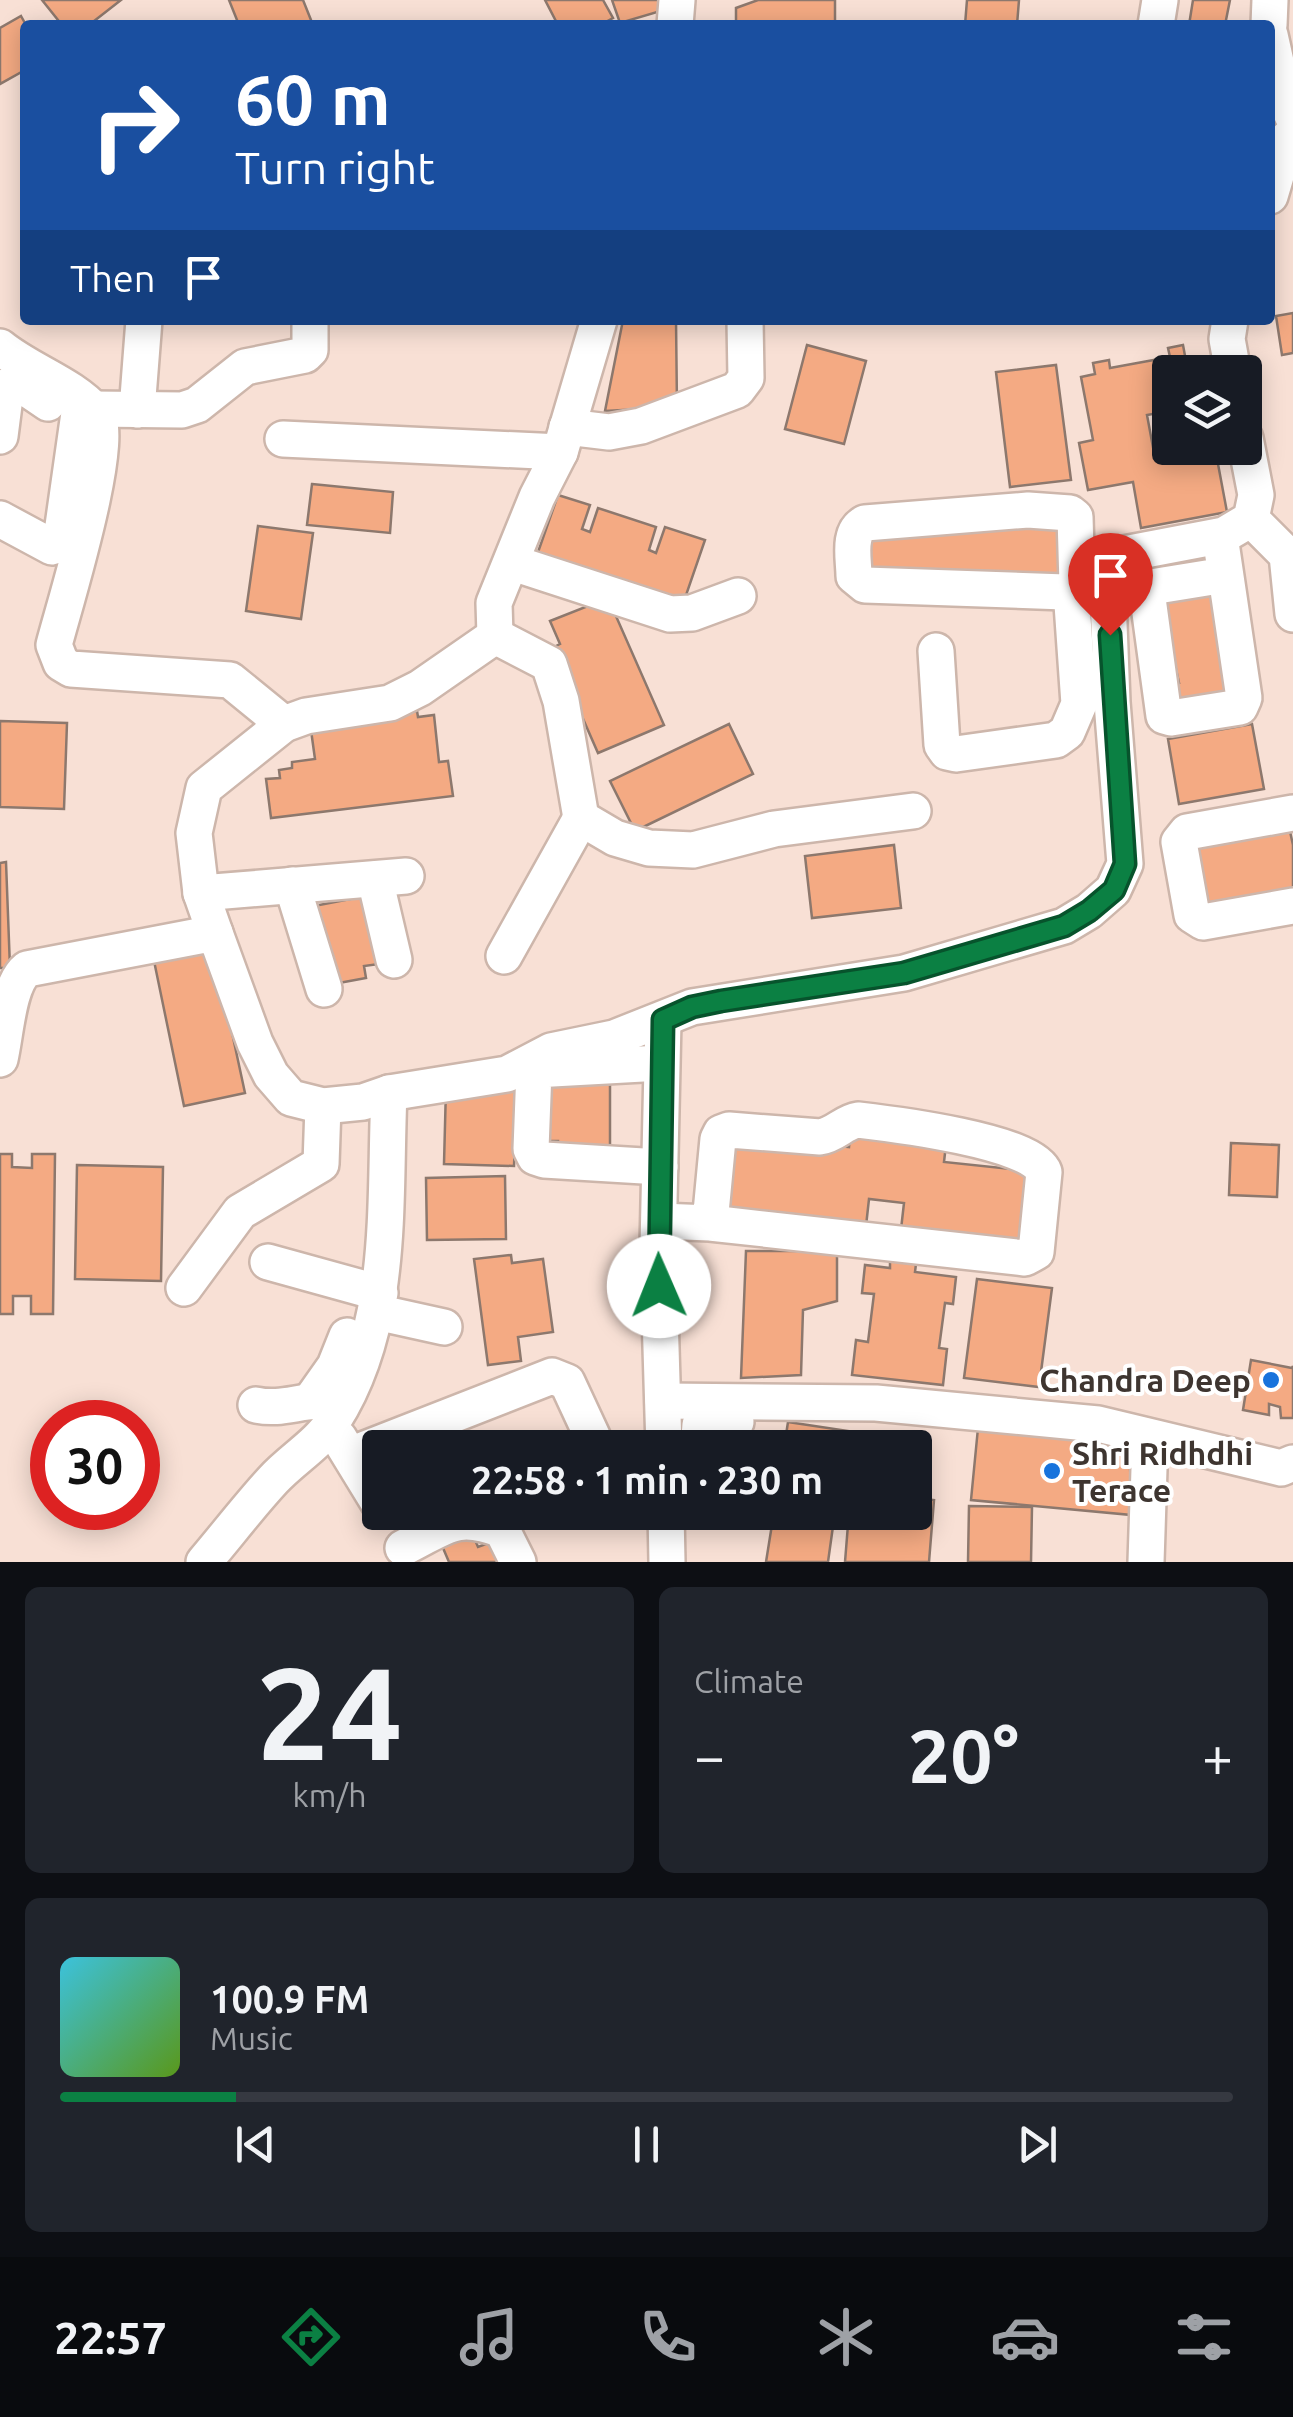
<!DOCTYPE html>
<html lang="en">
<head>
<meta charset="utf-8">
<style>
  :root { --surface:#171b24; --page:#20242c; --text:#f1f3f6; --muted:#9ea1a6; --line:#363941; --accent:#0b8043 }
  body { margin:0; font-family:Ubuntu,sans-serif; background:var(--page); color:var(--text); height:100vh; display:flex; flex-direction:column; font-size:38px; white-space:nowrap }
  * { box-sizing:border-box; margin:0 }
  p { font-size:32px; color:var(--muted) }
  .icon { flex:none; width:55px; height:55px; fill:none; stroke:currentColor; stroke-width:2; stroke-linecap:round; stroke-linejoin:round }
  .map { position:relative; height:1562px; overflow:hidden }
  .panel { display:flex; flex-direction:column; gap:25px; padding:25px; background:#0d0f14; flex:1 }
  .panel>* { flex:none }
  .top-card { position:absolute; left:20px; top:20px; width:1255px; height:305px; border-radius:10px; box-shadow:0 5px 25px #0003; background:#1a4fa0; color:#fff; overflow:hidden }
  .tools { position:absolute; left:1152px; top:355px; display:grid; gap:20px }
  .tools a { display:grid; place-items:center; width:110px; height:110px; border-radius:10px; background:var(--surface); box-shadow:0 5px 25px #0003; font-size:50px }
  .speed { position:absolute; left:30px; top:1400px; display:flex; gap:20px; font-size:50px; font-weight:700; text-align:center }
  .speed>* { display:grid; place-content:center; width:130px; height:130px; border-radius:50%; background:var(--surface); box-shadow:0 5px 25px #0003; line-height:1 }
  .speed .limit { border:15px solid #d22; background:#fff; color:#111 }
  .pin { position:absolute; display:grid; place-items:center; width:85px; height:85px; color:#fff; margin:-102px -42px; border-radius:50% 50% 50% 0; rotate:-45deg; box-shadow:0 0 10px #0007 }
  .pin .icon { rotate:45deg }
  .me { position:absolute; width:110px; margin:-55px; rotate:359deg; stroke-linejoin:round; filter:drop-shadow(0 0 8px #0008) }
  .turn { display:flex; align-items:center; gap:35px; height:210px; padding:0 50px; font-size:45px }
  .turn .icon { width:130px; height:130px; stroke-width:2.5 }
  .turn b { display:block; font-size:70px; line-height:85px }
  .then { display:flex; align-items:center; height:95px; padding:0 50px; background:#0003; gap:20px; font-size:38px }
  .big { font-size:75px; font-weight:700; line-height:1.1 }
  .panel .card { flex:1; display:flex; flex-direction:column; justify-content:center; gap:15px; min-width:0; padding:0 35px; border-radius:15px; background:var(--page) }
  .panel .dial { align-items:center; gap:0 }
  .dial b { font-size:130px; line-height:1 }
  .song { display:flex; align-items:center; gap:30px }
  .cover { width:120px; height:120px; border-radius:15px; background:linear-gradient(135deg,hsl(190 70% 55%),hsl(90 70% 35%)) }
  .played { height:10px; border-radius:5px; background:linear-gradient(90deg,var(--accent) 15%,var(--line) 15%) }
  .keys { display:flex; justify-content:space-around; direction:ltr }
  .heat { display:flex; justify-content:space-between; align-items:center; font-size:55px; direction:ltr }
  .panel .tiles { flex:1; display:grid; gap:25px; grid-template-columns:1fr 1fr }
  .card:last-child { grid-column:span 2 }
  .trip { position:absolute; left:362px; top:1430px; width:570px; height:100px; border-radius:10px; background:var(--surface); box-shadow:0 5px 25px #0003; font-weight:700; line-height:100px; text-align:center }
  .tabs { display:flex; height:160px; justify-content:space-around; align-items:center; background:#090b0e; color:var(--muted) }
  .tabs .icon { width:70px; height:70px }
  .tabs .current { color:var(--accent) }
  .tabs b { font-size:45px; color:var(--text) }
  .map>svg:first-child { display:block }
</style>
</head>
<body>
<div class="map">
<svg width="1293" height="1562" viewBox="0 0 1293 1562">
  <rect width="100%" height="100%" fill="#f8e0d5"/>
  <g fill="#f4aa83" stroke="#8d786d" stroke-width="2.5">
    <polygon points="42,0 121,0 89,25 62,25"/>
    <polygon points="229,0 303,0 313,25 239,25"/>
    <polygon points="545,0 603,0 613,18 600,25 558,25"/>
    <polygon points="612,0 669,0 671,8 620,23"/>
    <polygon points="758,0 835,0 835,25 736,25 736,8"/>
    <polygon points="967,0 1019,0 1017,25 965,25"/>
    <polygon points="1193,0 1230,0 1225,25 1189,25"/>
    <polygon points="21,16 26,25 25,70 0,84 0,28"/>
    <polygon points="1293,313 1293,353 1282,355 1276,316"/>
    <polygon points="623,320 676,320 677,407 605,411"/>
    <polygon points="807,345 866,361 844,444 785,429"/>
    <polygon points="1183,345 1188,372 1170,372 1170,411 1147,415 1155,458 1215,448 1227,512 1141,528 1133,482 1088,490 1079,443 1093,440 1081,377 1095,374 1093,363 1109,360 1110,368 1170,357 1168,348"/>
    <polygon points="1056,365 1071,480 1010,487 996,372"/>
    <polygon points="312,484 393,492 390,533 307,525"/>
    <polygon points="558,495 590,505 582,529 590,532 598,508 656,527 649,550 656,553 665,527 705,540 683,604 537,555"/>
    <polygon points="1070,517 1070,585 864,573 864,538"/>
    <polygon points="258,526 313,533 301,619 246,611"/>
    <polygon points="1211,581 1238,700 1173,711 1167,685 1179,683 1159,591"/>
    <polygon points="608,598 664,725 598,753 552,648 560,644 550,621"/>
    <polygon points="417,711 418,717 434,715 439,762 448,761 453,796 271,818 266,779 280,778 279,770 292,768 292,762 315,759 310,723"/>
    <polygon points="0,721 67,723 64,809 0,807"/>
    <polygon points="729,724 753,774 635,831 610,781"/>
    <polygon points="1252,724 1264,789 1179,804 1168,739"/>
    <polygon points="1289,827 1293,845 1293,895 1210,911 1197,846"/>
    <polygon points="894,845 901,908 812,918 805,856"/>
    <polygon points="6,862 10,968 0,968 0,863"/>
    <polygon points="366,896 379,964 364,966 366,978 328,985 314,906"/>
    <polygon points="213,944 245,1093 184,1106 153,956"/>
    <polygon points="539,1077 610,1077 610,1155 558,1153 558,1141 538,1141"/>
    <polygon points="446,1087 517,1089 514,1166 444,1164"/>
    <polygon points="851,1126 947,1136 944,1162 1039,1172 1031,1252 900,1238 904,1203 869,1199 865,1235 725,1220 727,1146 770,1151 772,1138 849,1147"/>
    <polygon points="1231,1143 1279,1145 1277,1197 1229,1195"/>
    <polygon points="0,1154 12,1154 12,1167 32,1168 32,1154 55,1154 53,1314 31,1314 31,1296 13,1296 13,1314 0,1314"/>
    <polygon points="77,1165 163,1167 161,1281 75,1279"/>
    <polygon points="505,1176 506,1239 427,1240 426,1178"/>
    <polygon points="746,1251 837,1251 837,1301 803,1310 801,1375 741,1378"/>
    <polygon points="511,1255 512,1263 543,1259 553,1332 518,1337 521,1361 488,1365 474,1259"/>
    <polygon points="890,1261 916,1264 915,1272 956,1277 953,1304 945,1303 939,1348 947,1349 943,1385 852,1375 856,1340 868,1342 874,1294 862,1293 865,1265 890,1268"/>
    <polygon points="977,1279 1052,1288 1039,1387 964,1378"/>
    <polygon points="1251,1360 1292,1368 1293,1366 1293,1418 1281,1418 1280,1407 1269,1404 1269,1415 1243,1410"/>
    <polygon points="788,1422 848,1431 845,1448 784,1448"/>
    <polygon points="978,1428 1129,1442 1132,1515 971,1500"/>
    <polygon points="915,1498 934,1500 929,1562 845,1562 849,1512 915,1512"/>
    <polygon points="969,1506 1032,1507 1031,1562 968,1562"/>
    <polygon points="774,1512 835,1512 828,1562 766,1562"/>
    <polygon points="470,1528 478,1547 497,1540 506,1562 449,1562 440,1541"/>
  </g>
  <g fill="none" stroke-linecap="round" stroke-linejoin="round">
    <g stroke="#cdb6ab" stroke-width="40">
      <g id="street">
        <polyline points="675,25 677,0"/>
        <polyline points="1156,25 1160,0"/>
        <polyline points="1269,25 1270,0"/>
        <polyline points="1270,35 1284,98 1293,117"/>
        <polyline points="1270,196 1287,139 1293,133"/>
        <polyline points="1230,320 1227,339 1233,372"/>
        <path d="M0,347C29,371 72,384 96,412C117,439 64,606 54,645L61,663L71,669L230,680L284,724"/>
        <polyline points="93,409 182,410 197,405 245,367 305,355 310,350 310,320"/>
        <polyline points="137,410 144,320"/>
        <polyline points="567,427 609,432 641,426 737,390 746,378 745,320"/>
        <polyline points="0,436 6,389 11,384 23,386 48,403"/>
        <polyline points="283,439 560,452"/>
        <path d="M1028,510L1070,513L1075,517L1077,584L1065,592L865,585L854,576C854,559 847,532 865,523Z"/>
        <polyline points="0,519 52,547 61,540 81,399"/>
        <polyline points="1251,519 1287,555 1293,614"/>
        <polyline points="1220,536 1244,698 1240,707 1171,718 1164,716 1147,591 1151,587 1225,575"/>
        <polyline points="513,563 670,614 692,613 738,596"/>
        <polyline points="495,636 549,664 561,701 581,818 615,838 649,848 693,850 774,829 913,811"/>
        <polyline points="495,636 494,603 537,497 560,452 599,320"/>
        <polyline points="936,651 942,745 947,752 956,754 1056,740 1067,732 1079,704 1072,604"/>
        <polyline points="1293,813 1187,832 1179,842 1192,915 1203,922 1293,906"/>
        <polyline points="375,879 394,960"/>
        <polyline points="292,885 324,989"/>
        <polyline points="201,893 406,876"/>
        <polyline points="215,933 201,893 194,833 204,788 284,724 306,716 390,703 420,688 495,636"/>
        <polyline points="504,956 581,818"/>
        <polyline points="663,1020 658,1247 664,1448"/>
        <path d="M0,1059C6,1033 8,984 27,969L215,933L255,1043L271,1075L291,1098L323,1106L363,1102L389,1093L507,1074L551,1051L614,1038L692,1007L904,973L1064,926L1089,911L1113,890L1125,864L1112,702L1107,572L1110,562L1119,555L1224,535L1251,519L1256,495L1245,438"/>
        <polyline points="660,1167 544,1160 535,1157 531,1149 534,1070 661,1063"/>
        <path d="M660,1221L710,1223L1025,1258L1036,1252L1044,1172C1033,1141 892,1124 858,1120C844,1122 835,1135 820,1137L729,1130L721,1133L718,1139L710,1223"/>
        <polyline points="268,1262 380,1293"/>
        <polyline points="184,1288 240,1212 321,1164 323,1106"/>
        <polyline points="376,1312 444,1327"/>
        <polyline points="311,1400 335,1366 347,1336"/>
        <polyline points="663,1401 876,1403 1098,1424 1281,1468 1293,1463"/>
        <path d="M256,1405C283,1411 304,1398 331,1402"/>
        <polyline points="339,1438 380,1505"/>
        <polyline points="698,1448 700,1425 736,1422"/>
        <polyline points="350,1455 552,1376 567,1382 593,1438"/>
        <polyline points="666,1512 667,1562"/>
        <path d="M403,1548C446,1527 455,1512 502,1530L518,1562"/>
        <path d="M204,1562C227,1535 249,1506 273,1480C291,1460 319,1444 333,1421C395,1324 384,1203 389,1093"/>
        <polyline points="1146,1562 1150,1438"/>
      </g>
    </g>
    <use href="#street" stroke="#fff" stroke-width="35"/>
  </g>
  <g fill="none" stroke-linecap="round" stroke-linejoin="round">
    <g stroke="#07532c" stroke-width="25">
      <polyline id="route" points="659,1286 663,1020 692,1007 721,1001 904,973 1064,926 1089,911 1114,890 1125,864 1110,635"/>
    </g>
    <use href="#route" stroke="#0b8043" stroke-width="18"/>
  </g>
  <g fill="#1873dc" stroke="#fff" stroke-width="4">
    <circle cx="1271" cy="1380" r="10"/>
    <circle cx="1052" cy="1471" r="10"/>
  </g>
  <g text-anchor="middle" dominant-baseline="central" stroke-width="8" stroke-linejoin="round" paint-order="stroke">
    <g font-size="32" font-weight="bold" fill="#3e3530" stroke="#fff" text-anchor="end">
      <text x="1251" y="1380">Chandra Deep</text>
      <text x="1072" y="1453" text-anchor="start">Shri Ridhdhi<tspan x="1072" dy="37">Terace</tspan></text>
    </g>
  </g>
</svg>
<div class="tools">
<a><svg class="icon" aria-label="layers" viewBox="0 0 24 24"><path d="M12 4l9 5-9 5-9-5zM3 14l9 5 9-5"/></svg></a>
</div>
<div class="speed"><div class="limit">30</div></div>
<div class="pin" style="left:1110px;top:635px;background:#d93025"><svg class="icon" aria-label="arrive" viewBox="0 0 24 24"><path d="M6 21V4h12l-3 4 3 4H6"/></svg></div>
<svg class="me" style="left:659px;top:1286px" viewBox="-20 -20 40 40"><circle r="19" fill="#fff"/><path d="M0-13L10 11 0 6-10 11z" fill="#0b8043"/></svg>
<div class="trip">22:58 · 1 min · 230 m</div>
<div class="top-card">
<div class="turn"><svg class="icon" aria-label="right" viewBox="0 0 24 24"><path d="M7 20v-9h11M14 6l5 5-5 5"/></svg><div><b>60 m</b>Turn right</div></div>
<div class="then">Then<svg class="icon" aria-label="arrive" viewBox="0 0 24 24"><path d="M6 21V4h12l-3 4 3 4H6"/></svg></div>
</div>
</div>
<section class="panel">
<div class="tiles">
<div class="card dial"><b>24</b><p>km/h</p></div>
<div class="card"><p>Climate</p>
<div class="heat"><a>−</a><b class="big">20°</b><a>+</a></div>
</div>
<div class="card">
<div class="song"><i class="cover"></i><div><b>100.9 FM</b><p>Music</p></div></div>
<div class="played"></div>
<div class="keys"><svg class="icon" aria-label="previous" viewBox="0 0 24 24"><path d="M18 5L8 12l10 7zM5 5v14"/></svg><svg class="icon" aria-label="pause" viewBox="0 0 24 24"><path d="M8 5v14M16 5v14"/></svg><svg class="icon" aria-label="next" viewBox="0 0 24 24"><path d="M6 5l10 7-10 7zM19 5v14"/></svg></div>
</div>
</div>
</section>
<nav class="tabs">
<b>22:57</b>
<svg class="icon current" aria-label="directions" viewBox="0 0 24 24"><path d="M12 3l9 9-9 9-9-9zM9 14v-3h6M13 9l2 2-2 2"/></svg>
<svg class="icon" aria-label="music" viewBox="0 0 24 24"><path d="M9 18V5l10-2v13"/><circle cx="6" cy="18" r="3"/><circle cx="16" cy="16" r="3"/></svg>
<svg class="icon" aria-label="phone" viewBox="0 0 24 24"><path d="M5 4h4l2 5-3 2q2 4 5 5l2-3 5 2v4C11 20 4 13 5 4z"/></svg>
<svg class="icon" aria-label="climate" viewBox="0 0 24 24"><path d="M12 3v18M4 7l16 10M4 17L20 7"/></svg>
<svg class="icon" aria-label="car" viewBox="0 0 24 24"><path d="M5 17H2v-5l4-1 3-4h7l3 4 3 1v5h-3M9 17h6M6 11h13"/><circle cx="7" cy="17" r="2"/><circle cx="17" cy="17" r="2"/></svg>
<svg class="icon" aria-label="filters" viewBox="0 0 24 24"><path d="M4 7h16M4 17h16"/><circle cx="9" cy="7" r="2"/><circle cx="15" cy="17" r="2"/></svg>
</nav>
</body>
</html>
